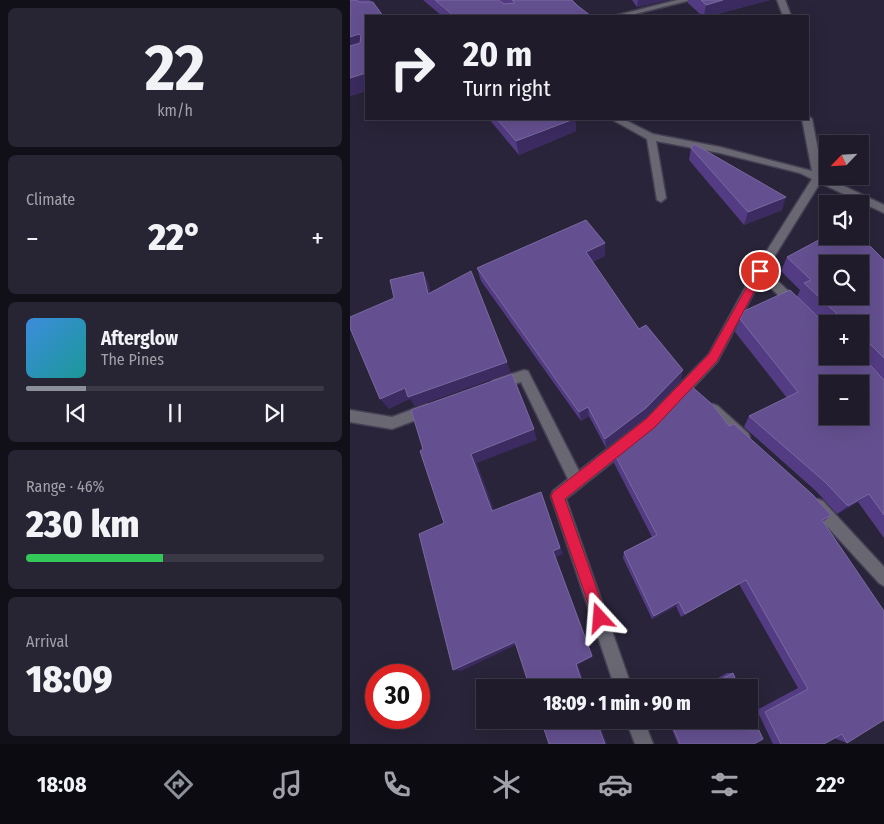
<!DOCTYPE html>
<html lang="en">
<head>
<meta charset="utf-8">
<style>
  :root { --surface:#1f1b2b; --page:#272433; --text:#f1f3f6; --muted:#a1a1a9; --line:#3c3947; --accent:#8c9099 }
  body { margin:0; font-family:"Fira Sans Condensed",sans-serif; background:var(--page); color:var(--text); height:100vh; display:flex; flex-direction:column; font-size:19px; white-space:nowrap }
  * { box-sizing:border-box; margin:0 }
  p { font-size:16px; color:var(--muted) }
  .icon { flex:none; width:28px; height:28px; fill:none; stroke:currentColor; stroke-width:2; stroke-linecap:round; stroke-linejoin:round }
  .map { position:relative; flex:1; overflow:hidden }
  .sheet { display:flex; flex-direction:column; gap:8px; padding:8px; background:#110f18; width:350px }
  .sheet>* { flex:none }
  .top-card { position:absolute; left:15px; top:15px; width:444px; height:105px; border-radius:0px; box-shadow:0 5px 20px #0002,0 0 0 1px var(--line); background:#1f1b2b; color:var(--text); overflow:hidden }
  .needle { width:32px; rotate:245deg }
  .tools { position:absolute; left:469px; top:135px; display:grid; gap:10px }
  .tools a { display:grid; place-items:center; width:50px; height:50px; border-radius:0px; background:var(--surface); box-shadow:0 5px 20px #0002,0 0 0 1px var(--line); font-size:25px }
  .speed { position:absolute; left:15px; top:664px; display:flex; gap:10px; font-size:25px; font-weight:700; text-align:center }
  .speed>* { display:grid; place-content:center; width:65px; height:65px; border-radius:50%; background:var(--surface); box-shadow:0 5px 20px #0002,0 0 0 1px var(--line); line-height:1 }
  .speed .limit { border:8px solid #d22; background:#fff; color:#111 }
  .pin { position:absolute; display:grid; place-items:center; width:42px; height:42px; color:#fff; margin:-21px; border:2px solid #fff; border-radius:50%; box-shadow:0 1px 5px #0007 }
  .me { position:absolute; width:55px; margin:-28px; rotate:341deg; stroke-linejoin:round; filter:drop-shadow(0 0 4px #0008) }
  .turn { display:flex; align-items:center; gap:18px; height:105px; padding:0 15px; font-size:22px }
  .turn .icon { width:65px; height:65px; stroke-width:2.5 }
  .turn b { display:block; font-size:35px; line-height:42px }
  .big { font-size:38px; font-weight:800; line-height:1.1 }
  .sheet .tile { flex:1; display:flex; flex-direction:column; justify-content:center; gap:8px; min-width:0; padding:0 18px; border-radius:8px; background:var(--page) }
  .sheet .dial { align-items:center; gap:0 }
  .dial b { font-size:65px; line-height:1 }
  .song { display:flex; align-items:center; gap:15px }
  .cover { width:60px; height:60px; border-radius:8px; background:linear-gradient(135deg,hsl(210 70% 55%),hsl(180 70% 35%)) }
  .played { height:5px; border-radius:2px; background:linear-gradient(90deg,var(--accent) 20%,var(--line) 20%) }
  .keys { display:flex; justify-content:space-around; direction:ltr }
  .heat { display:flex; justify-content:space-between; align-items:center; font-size:28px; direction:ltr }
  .charge { height:8px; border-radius:4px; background:linear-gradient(90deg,#34c759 46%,var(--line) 0) }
  .trip { position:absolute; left:126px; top:679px; width:282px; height:50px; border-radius:0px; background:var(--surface); box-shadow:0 5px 20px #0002,0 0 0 1px var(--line); font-weight:800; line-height:50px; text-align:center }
  .dock { display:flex; height:80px; justify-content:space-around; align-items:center; background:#0c0b11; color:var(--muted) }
  .dock .icon { width:35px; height:35px }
  .dock .active { color:var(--accent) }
  .dock b { font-size:22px; color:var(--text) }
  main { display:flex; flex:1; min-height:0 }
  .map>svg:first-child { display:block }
</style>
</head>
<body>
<main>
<section class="sheet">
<div class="tile dial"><b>22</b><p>km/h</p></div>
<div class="tile"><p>Climate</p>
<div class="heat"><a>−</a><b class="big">22°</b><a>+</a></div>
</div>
<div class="tile">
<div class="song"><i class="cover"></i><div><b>Afterglow</b><p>The Pines</p></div></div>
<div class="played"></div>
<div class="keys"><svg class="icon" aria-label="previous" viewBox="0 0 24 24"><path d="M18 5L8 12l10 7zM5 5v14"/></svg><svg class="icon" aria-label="pause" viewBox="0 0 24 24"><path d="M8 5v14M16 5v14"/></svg><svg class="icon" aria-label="next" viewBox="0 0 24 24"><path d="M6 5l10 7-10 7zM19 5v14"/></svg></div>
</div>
<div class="tile"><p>Range · 46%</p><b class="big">230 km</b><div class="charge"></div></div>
<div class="tile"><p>Arrival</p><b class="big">18:09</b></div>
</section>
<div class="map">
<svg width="534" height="744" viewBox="0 0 534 744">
  <rect width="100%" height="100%" fill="#292439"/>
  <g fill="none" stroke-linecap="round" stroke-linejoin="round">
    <g stroke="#454054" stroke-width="3">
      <g id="street">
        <polygon points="327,0 341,0 277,16 264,16"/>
        <polygon points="427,0 435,0 441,16 433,16"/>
        <polygon points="458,116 462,119 473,176 534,205 534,213 470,183 416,270 449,301 451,304 449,307 441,307 411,279 367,362 306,427 216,499 282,688 265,688 201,496 203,491 218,479 171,382 147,390 143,388 141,384 143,380 174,370 178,371 229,471 296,419 359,354 406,268 462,179 450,173 370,153 306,141 316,198 311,202 307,200 297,139 261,119 273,119 303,134 370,147 462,171 452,119 458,119"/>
        <polygon points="77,404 82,406 84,410 82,414 42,429 0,422 0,410 42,417"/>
        <polygon points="363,404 368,406 398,433 400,437 398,441 393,443 388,441 358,414 356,410 358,406"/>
        <polygon points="468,499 473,501 534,567 534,586 529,583 463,511 461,506 463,501"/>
        <polygon points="276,720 294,720 303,744 285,744"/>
      </g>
    </g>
    <use href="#street" fill="#696772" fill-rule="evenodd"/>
  </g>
  <g fill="#533c83">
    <polygon points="0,0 20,0 21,2 16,16 16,91 0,96"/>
    <polygon points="73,0 149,0 154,4 150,0 222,0 228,6 241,16 92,16"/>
    <polygon points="282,0 318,0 287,7"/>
    <polygon points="338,0 420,0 360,16 352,16 338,3"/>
    <polygon points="139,119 225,119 226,131 169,155"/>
    <polygon points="341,148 432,210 394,225 339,160"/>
    <polygon points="255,243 255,256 242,262 289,329 331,380 295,418 256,448 239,416 231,421 131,281 127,268"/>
    <polygon points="437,257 534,260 534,538 508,502 487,514 466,491 394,427 399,416 437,398 385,332 390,319 510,356 510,324 478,324 478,325 447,297 450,290 431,271"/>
    <polygon points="379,426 481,515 473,522 497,743 484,738 474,744 423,744 407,710 448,688 389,584 331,617 326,606 302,619 273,558 274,552 302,537 264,463 264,453"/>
    <polygon points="377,673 383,673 389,688 350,688"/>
    <polygon points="318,720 400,720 404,744 328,744"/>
  </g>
  <g fill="#3b2b60">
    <polygon points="288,0 318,0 287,7"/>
    <polygon points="373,0 420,0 360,16 354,16 356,5"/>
    <polygon points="9,34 15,50 0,55 0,37"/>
    <polygon points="16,73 16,91 0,96 0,78"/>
    <polygon points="218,119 225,119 226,131 169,155 166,141"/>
    <polygon points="436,197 432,210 394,225 398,212"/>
    <polygon points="255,243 255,256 236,264 236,252"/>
    <polygon points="73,272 79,284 83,306 78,294"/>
    <polygon points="157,362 161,373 65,407 60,399 39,409 30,399 55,388"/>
    <polygon points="333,370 331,380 295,418 256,448 255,439"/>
    <polygon points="238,407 239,416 231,421 229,412"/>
    <polygon points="184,429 187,440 127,463 147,518 142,511 121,454"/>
    <polygon points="191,492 213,554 206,557 243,657 228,665 236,688 234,688 226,664"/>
    <polygon points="519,494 508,502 487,514 498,506"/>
    <polygon points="396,580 389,584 331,617 335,614"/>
    <polygon points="329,602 326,606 302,619 304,616"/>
    <polygon points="165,642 170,643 111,671 103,670"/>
    <polygon points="246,720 248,720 257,744 255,744"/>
  </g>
  <g fill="#645090" stroke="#7a69a1" fill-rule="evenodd">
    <polygon points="0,0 5,0 10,2 23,2 33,16 16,16 16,73 0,78 0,46 10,43 11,36 9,34 0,37"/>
    <polygon points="85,0 149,0 154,4 165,3 162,0 222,0 228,6 241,16 104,16"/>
    <polygon points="351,0 373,0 356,5"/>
    <polygon points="147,119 224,119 166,141"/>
    <polygon points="344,144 436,197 398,212 341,148"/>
    <polygon points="236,220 255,243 236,252 289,329 296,325 333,370 296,408 255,439 238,407 229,412 127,268"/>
    <path d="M478,235V236H510L534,260V358L518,342L510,343V324H488L487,314L454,283L461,280L437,257ZM478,264H510V296H478Z"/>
    <polygon points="121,271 157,362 58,397 55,388 30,399 0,328 0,317 44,298 40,280 73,272 78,294"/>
    <path d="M440,290L478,326V356H510V354L534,380V515L519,494L498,506L475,482L399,416L448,392L390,319L394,311ZM478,384H510V416H478Z"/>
    <polygon points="162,374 184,429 121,454 142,511 191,492 210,548 203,551 242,656 226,664 234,688 180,688 165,642 103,670 69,534 94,523 70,451 73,449 61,410"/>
    <polygon points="340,385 363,405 379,426 384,424 463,495 481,515 472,520 534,611 534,720 497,743 492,734 474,744 431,744 415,712 458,689 396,580 335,614 329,602 304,616 274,552 307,535 264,453 309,417"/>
    <polygon points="383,673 389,688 355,688"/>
    <polygon points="400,711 413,739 404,744 330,744 320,720 400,720"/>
    <polygon points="191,720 246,720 255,744 199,744"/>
  </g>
  <polygon fill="#e11d48" stroke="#92132f" points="410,267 415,271 367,361 305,427 215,499 257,618 255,623 250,625 245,623 201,496 203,492 296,419 359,354 407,269"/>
</svg>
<div class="tools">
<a><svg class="needle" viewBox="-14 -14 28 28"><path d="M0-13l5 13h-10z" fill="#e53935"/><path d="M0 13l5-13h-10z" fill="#a1a1a9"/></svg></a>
<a><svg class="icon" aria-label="sound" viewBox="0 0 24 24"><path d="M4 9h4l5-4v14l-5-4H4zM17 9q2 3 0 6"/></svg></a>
<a><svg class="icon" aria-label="search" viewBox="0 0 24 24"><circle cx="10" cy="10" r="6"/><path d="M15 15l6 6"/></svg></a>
<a>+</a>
<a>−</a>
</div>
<div class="speed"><div class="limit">30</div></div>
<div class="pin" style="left:410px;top:271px;background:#d93025"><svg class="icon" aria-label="arrive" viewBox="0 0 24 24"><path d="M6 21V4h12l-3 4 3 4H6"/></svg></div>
<svg class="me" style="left:250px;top:618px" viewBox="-20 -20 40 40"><path d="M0-17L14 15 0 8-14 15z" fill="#e11d48" stroke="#fff" stroke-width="4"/></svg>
<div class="trip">18:09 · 1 min · 90 m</div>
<div class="top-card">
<div class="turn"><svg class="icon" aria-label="right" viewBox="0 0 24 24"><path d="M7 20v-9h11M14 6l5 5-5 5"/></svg><div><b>20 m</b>Turn right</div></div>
</div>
</div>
</main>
<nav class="dock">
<b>18:08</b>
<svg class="icon active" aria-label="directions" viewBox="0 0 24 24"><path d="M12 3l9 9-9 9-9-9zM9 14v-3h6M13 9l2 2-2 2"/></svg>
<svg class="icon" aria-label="music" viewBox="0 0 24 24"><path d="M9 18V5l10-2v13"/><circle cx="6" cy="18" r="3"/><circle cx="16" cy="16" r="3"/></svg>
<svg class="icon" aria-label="phone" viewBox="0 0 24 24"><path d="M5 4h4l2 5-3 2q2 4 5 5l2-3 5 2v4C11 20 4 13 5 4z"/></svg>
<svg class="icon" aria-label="climate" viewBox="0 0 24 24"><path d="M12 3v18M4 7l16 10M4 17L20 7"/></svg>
<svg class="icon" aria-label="car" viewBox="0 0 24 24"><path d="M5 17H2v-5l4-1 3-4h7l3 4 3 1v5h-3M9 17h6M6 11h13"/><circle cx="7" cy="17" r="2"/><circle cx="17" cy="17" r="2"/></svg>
<svg class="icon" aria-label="filters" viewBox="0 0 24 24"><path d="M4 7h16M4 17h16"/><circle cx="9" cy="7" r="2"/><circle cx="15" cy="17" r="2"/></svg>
<b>22°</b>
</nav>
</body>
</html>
